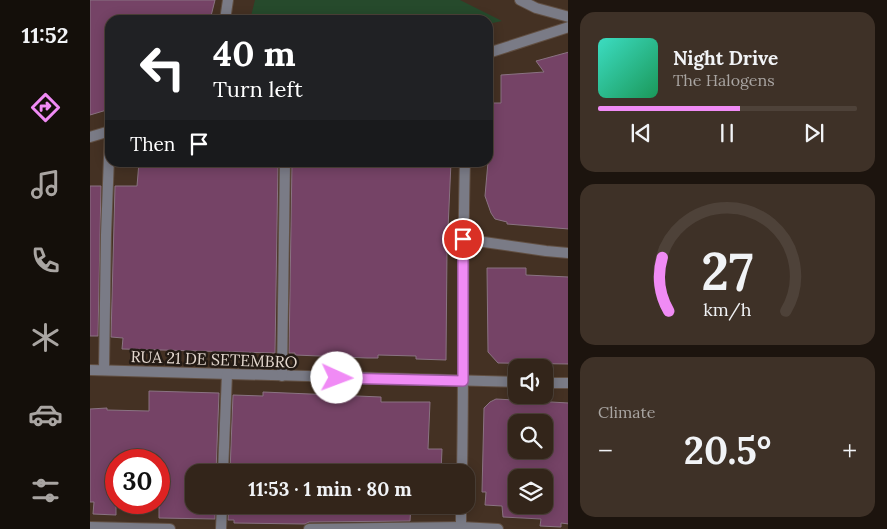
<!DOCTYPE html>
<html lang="en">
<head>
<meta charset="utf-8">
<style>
  :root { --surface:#33251a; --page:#3e3127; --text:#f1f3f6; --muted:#a9a5a2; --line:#4e4239; --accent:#f08bf5 }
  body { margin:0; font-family:Lora,serif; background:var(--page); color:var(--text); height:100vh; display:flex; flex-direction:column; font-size:19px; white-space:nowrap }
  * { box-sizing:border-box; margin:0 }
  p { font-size:16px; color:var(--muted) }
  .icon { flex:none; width:28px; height:28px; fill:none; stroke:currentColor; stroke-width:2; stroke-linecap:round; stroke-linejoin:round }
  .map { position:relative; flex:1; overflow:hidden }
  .side { display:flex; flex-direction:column; gap:12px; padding:12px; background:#1c140e; width:319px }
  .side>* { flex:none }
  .hud { position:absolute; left:15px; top:15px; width:388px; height:152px; border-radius:15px; box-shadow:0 2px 12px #0003,0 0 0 1px var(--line); background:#202124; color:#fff; overflow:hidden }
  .tools { position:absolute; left:418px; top:359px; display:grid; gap:10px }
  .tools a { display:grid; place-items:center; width:45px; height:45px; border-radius:10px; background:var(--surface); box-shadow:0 2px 12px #0003,0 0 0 1px var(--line); font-size:25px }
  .speed { position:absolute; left:15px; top:449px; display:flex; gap:10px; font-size:25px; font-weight:700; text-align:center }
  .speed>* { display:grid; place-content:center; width:65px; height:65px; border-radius:50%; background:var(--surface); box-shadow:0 2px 12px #0003,0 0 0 1px var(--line); line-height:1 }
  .speed .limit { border:8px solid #d22; background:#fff; color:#111 }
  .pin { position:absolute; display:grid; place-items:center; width:42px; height:42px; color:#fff; margin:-21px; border:2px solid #fff; border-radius:50%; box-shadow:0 1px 5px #0007 }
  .me { position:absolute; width:55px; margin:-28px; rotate:92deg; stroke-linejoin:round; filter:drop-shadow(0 0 4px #0008) }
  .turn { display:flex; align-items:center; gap:18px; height:105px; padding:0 25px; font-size:22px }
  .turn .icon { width:65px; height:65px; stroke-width:2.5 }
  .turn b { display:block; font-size:35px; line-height:42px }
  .then { display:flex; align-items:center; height:48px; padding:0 25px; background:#0003; gap:10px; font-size:19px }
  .big { font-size:38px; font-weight:700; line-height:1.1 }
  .side .widget { flex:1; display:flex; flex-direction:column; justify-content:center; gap:8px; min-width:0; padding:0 18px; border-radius:15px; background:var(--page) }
  .side .dial { align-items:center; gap:0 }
  .dial svg { height:130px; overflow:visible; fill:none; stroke:var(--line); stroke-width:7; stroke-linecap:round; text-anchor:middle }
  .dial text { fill:var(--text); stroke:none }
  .song { display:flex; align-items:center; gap:15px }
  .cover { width:60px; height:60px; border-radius:8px; background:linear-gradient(135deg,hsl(170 70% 55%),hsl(150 70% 35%)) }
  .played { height:5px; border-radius:2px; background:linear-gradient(90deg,var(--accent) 55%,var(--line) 55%) }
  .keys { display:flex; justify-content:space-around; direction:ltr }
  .heat { display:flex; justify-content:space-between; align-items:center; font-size:28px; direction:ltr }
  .trip { position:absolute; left:95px; top:464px; width:290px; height:50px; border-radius:15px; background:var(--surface); box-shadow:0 2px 12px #0003,0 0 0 1px var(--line); font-weight:700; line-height:50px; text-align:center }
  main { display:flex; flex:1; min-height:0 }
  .tabs { display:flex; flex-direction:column; width:90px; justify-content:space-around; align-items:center; background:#140f0a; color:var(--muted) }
  .tabs .icon { width:35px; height:35px }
  .tabs .selected { color:var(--accent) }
  .tabs b { font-size:22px; color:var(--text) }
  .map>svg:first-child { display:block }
</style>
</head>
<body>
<main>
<nav class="tabs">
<b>11:52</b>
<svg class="icon selected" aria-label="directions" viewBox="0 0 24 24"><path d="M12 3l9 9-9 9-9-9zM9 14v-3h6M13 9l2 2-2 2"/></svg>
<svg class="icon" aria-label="music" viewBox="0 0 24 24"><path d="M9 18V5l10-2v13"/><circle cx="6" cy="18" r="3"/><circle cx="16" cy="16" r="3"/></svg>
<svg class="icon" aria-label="phone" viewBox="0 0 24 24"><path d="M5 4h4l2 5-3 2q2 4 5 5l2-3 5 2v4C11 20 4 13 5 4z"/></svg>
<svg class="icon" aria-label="climate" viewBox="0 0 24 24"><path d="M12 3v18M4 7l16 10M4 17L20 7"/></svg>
<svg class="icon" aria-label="car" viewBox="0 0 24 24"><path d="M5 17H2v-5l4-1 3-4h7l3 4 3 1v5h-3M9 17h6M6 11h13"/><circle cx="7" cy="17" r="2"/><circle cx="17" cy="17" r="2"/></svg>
<svg class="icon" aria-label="filters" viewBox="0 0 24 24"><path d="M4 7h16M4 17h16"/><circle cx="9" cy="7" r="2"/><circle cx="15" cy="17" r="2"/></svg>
</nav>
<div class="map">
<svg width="479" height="529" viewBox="0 0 479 529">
  <rect width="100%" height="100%" fill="#443123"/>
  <polygon fill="#264a2c" points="165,0 370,0 412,21 398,24 398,20 160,20"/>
  <g fill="#754366" stroke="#8a7382" fill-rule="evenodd">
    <polygon points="0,0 125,0 120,20 20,20 20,109 0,115"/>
    <polygon points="479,52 479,229 417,224 417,222 405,219 401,213 395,196 398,162 398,103 411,103 411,75 454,72 446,61"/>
    <polygon points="49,162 188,162 185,353 32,349 33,338 21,337 25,186 47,186"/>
    <polygon points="202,162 361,162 357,251 356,360 326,359 326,356 288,355 288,358 277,358 205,355 205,353 199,353"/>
    <polygon points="0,186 11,186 8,336 0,336"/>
    <polygon points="397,268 436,268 436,275 479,277 479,364 408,363 398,352"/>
    <polygon points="59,391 129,393 126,472 104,472 104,505 125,505 125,519 69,518 69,460 26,460 26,515 3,514 4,502 0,502 0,409 17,408 17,410 59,411"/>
    <polygon points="173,392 291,397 291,402 340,402 338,449 352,449 351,472 140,472 143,395 173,396"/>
    <path d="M406,399L479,403V524L471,523V527L450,526L451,519L413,517L412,506L395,505L396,492H392L394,408L400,402ZM426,422H454V450H426ZM426,478H454V505H426Z"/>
    <polygon points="139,505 321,505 320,521 219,522 215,524 144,523 144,520 138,520"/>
  </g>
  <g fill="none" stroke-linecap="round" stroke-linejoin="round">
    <g stroke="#614f42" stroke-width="12">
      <g id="street">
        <polyline points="430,0 446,8 479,17"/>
        <polyline points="135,20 138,0"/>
        <polyline points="398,53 479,27"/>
        <polyline points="0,137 20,131"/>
        <polyline points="373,239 456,251 479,253"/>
        <polyline points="0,370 426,382"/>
        <polyline points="14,370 16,235 20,131"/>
        <polyline points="192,376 195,162"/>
        <polyline points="454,383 479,383"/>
        <polyline points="133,472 137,374"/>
        <path d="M372,472C374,369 372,266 375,162"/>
        <polyline points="0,527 80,529"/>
        <polyline points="131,529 132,505"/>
        <polyline points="219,529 371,527 408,529"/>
        <polyline points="371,529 371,505"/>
      </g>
    </g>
    <use href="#street" stroke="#7a7b86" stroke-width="10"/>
  </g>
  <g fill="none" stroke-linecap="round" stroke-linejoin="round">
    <g stroke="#9c5a9f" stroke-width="12">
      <polyline id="route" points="247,378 373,381 373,239"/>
    </g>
    <use href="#route" stroke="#f08bf5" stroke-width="9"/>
  </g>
  <g text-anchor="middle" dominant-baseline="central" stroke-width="5" stroke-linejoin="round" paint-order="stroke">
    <g font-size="16" fill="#e4d8cf" stroke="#241b15">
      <text transform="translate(124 359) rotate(2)">RUA 21 DE SETEMBRO</text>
    </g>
  </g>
</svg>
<div class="tools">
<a><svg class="icon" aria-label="sound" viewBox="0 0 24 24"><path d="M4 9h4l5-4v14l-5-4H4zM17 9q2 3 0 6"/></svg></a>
<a><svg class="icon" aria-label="search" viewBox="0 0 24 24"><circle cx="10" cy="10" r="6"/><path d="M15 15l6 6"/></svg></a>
<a><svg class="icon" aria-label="layers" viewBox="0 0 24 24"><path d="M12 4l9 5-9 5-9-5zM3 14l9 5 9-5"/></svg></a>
</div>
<div class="speed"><div class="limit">30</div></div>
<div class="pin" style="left:373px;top:239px;background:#d93025"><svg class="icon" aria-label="arrive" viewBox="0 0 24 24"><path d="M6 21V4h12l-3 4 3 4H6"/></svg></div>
<svg class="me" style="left:247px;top:378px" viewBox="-20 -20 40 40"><circle r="19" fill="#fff"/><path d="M0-13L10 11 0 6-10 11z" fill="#f08bf5"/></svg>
<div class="trip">11:53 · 1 min · 80 m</div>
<div class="hud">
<div class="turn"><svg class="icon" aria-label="left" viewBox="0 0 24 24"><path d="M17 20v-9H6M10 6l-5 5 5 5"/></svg><div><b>40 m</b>Turn left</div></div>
<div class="then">Then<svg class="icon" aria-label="arrive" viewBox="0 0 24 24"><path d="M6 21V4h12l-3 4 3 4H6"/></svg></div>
</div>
</div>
<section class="side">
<div class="widget">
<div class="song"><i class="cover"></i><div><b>Night Drive</b><p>The Halogens</p></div></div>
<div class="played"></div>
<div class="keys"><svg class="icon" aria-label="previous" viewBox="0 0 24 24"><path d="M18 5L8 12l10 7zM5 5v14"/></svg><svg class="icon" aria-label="pause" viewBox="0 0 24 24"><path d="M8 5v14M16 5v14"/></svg><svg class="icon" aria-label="next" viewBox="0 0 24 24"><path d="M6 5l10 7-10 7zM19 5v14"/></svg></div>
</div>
<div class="widget dial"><svg viewBox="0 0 100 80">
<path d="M14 69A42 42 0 1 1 86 69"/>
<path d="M14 69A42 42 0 0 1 10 36" stroke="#f08bf5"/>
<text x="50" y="56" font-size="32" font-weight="700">27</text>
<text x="50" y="72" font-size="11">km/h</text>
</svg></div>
<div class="widget"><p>Climate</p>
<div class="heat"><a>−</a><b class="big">20.5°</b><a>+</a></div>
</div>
</section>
</main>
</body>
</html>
